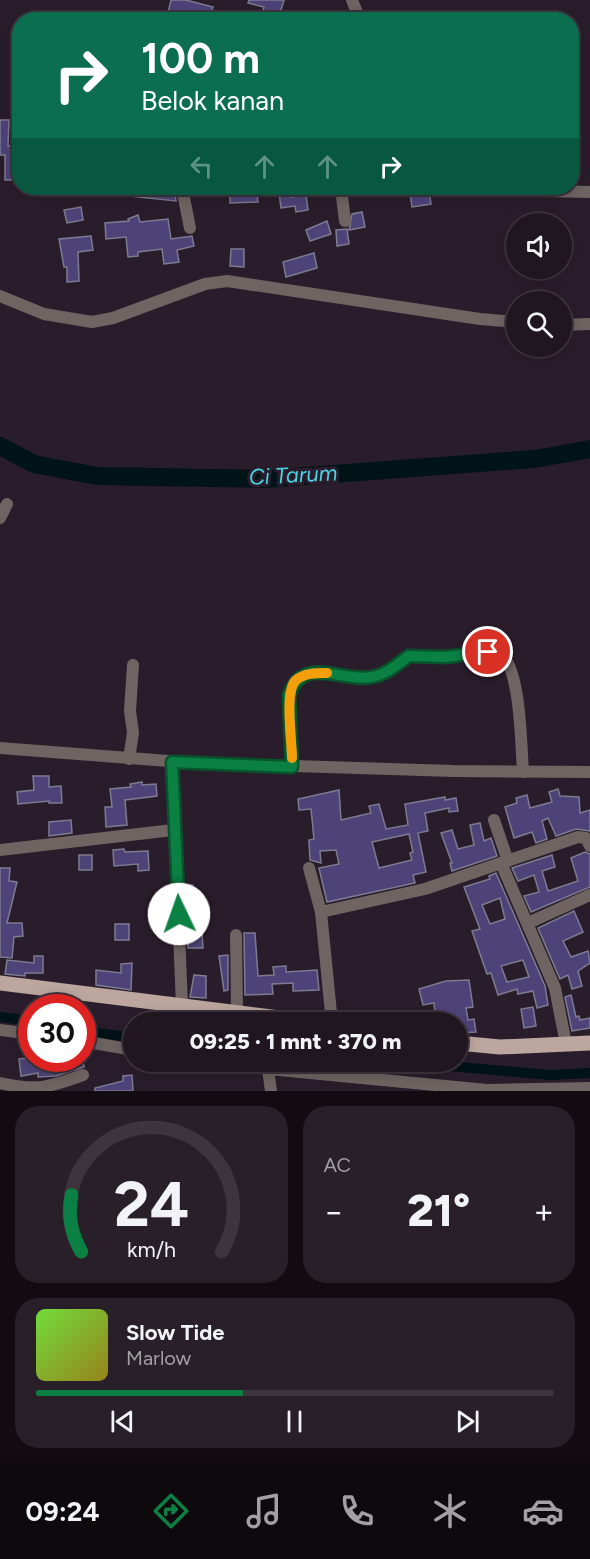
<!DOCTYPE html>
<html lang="id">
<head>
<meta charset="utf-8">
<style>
  :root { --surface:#201620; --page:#281f29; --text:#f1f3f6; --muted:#a29fa5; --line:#3d353e; --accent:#0b8043 }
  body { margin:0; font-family:Figtree,sans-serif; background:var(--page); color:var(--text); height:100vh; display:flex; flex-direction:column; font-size:22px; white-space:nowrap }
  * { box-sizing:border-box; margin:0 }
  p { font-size:20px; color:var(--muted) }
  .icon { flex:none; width:33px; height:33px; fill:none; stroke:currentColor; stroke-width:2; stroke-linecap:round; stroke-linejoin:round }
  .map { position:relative; height:1091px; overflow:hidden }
  .side { display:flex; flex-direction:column; gap:15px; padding:15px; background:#120c12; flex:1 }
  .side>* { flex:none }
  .guide { position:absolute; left:12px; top:12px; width:567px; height:183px; border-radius:24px; box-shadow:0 3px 15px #0003,0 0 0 2px var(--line); background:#0b6e4f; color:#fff; overflow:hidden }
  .tools { position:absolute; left:506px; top:213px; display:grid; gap:12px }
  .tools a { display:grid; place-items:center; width:66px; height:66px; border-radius:50%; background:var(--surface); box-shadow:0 3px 15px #0003,0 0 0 2px var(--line); font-size:30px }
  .speed { position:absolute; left:18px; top:994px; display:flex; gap:12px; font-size:30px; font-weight:700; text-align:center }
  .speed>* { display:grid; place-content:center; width:78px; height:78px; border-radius:50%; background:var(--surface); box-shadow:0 3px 15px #0003,0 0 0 2px var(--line); line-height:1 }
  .speed .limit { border:9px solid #d22; background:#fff; color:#111 }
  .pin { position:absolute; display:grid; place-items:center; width:51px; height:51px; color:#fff; margin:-26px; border:3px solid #fff; border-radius:50%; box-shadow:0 2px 6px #0007 }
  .me { position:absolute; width:66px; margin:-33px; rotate:357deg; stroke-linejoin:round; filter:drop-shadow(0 0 4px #0008) }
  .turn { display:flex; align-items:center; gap:21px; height:126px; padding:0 30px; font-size:27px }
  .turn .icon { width:78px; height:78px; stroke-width:2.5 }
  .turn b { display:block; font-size:42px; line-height:51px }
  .lanes { display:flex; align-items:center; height:57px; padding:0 30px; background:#0003; justify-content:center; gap:30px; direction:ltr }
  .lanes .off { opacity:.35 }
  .big { font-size:45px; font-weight:800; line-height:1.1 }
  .side .card { flex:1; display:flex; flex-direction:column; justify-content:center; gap:9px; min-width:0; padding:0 21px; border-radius:24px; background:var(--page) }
  .side .dial { align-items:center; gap:0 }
  .dial svg { height:156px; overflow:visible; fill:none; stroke:var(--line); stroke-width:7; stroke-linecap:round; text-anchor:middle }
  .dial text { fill:var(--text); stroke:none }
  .song { display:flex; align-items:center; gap:18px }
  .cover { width:72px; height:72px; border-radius:9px; background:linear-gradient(135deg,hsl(100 70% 55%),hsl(50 70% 35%)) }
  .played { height:6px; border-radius:3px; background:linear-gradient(90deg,var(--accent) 40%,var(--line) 40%) }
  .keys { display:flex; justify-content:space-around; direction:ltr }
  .heat { display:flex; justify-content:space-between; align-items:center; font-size:33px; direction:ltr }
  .side .tiles { flex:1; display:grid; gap:15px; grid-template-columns:1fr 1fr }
  .card:last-child { grid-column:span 2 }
  .trip { position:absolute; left:123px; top:1012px; width:345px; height:60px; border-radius:30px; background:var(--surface); box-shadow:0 3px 15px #0003,0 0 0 2px var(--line); font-weight:800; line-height:60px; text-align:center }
  .menu { display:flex; height:96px; justify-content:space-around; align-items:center; background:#0d090d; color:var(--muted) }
  .menu .icon { width:42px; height:42px }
  .menu .current { color:var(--accent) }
  .menu b { font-size:27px; color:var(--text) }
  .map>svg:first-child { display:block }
</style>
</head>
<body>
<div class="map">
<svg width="590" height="1091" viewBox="0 0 590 1091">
  <rect width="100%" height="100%" fill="#2a1d2b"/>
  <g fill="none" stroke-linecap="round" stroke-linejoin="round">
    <g stroke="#001317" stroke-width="10">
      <polyline points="0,1017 32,1021"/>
      <polyline points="82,1031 134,1038"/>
      <polyline points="405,1062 550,1075 590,1073"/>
    </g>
    <polyline stroke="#001317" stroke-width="18" points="0,446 34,464 97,476 266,479 534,459 590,449"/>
  </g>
  <g fill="#4e4379" stroke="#7d7b90" stroke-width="1.5" fill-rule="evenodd">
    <polygon points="171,0 186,0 213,7 209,20 167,17"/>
    <polygon points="249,0 284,0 278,20 261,20 264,7 248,3"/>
    <polygon points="0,120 9,120 8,146 20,146 20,161 15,161 14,180 5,180 5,155 0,155"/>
    <polygon points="130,188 174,188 176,201 130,196"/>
    <polygon points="290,190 291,197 306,195 308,210 296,212 295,206 281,208 279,192"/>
    <polygon points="429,190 431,204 412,207 410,193"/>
    <polygon points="230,193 257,193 258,202 230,203"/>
    <polygon points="81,207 83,220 67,223 64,210"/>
    <polygon points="362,212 365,227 349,230 352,214"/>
    <polygon points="138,215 140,222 168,219 171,239 192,236 194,246 177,250 179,262 164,264 162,249 138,252 138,256 128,257 126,237 106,239 105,223 129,221 128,219"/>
    <polygon points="327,221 331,234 310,241 306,230"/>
    <polygon points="347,229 349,244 337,246 336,230"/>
    <polygon points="91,236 93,250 78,252 79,281 67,282 67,267 64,267 59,239"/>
    <polygon points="231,249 244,249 244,267 230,266"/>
    <polygon points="314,253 317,268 286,277 283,262"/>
    <polygon points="33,776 49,776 49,787 61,786 62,803 49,803 49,801 18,804 17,792 34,790"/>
    <polygon points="142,782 142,785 156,784 157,796 125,800 127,825 106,827 105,807 112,807 110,789 131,787 130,784"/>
    <polygon points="558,789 560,796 579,797 580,813 590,810 590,831 576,829 556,836 548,818 542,821 547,839 536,843 532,832 514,838 505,807 517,803 516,798 527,795 530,808 552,802 549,792"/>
    <path d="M339,790L341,820L371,813L369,806L379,804L386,829L408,825L405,804L445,797V800L456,798L458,811L449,812V808L425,813L428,831L418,833L426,872L413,875L415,883L327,902L319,868L339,864L336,850L320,851L321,863L310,860L309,840L314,839L311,809L299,810L298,799ZM409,834L413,852L410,853L412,860L379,868L372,842Z"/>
    <polygon points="71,820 72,833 49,836 49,822"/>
    <polygon points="480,823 484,841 491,838 497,856 452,871 450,863 452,863 441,833 452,830 458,849 474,845 470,825"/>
    <polygon points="124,849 125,852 148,851 149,870 138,871 138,864 114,866 113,850"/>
    <polygon points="585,852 590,854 590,887 531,912 524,896 539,892 534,875 518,881 512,868 552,855 555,867 542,871 548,891 578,881 571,858"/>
    <rect x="79" y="855" width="13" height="15"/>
    <polygon points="0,868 10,868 9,881 17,882 7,923 22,923 23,936 14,937 12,958 0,957"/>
    <path d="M496,873L545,986L548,1005L537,1008L533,991L518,994L517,989L498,995L491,973L487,974L472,931L480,929L464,887L490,879L489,876ZM500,898L505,919L490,924L482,905ZM523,960L529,977L507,982L501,966Z"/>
    <polygon points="185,885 193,885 194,899 200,899 203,948 188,948"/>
    <polygon points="574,911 583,932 563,941 571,957 588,951 590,963 578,971 582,986 572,989 568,975 560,979 538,928"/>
    <rect x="115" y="924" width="14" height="16"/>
    <polygon points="244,933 255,933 258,976 274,975 273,967 286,966 286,972 317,970 319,990 293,991 293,983 272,984 273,994 245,995"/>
    <polygon points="228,955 228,990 224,991 219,956"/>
    <polygon points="34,956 43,956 43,973 25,973 25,976 5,974 7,960 34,963"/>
    <polygon points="132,963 131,990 96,985 96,970 121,973 121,964"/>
    <polygon points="194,975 206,976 206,998 190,997"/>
    <polygon points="469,980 473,1007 466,1008 468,1020 474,1019 476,1032 458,1033 458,1020 436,1023 434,1003 423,1005 419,989 446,981"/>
    <polygon points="571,995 576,1017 579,1016 580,1020 590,1018 590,1028 572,1031 565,997"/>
    <polygon points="533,1007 536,1026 524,1028 521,1009"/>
    <polygon points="29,1058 30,1062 83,1059 84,1067 56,1076 38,1077 38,1073 21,1076 19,1059"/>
    <polygon points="132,1075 133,1091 95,1091 95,1088 123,1081 123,1076"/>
  </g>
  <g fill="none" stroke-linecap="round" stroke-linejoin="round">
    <g stroke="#6f6461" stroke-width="12">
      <polyline points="352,0 360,20"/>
      <polyline points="182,188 190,228"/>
      <polyline points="341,188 345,221"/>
      <polyline points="531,188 542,191 590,192"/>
      <polyline points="0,296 44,314 92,322 113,318 205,284 227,281 480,319 516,322"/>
      <polyline points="561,325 590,324"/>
      <polyline points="0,518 7,504"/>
      <polyline points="0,748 194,763 454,771 590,772"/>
      <polyline points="129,759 133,733 130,711 133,665"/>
      <polyline points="172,762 182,1006"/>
      <path d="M292,767L289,695C303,654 343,683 372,677C387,674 397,664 409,656L445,657L498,652C521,662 521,747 523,772"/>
      <polyline points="494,820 508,861"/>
      <polyline points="0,850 173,830"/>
      <polyline points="501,863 578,837 586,838 590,846"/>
      <polyline points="309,868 321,912"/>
      <polyline points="528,923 590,895"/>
      <polyline points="236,935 237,1012"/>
      <polyline points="332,1023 321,912 425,889 501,863 555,988 566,1044"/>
      <polyline points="0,1030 32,1034"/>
      <polyline points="82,1041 134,1050"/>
      <polyline points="223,1062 268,1069 271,1091"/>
      <polyline points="268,1069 487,1090 590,1088"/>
      <path d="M0,1083C38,1091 47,1088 83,1075"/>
    </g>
    <g stroke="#bda69f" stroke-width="15">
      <polyline points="0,983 320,1023"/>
      <polyline points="458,1043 500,1047 590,1043"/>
    </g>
  </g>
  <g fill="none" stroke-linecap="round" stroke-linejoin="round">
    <g stroke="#07532c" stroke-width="15">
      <path id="route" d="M179,914L172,762L292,767L289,695C303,654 343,683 372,677C388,674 397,664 409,656L445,657L488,652"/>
    </g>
    <use href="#route" stroke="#0b8043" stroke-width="10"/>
    <path stroke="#f59e0b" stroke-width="10" d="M292,758C292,741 284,691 296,680C304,673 317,673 327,673"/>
  </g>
  <g text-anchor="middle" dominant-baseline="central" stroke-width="6" stroke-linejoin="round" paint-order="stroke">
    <g font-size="22" font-style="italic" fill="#48d4e4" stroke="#2a1d2b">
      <text transform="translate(293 475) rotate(-3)">Ci Tarum</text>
    </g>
  </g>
</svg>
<div class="tools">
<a><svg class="icon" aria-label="sound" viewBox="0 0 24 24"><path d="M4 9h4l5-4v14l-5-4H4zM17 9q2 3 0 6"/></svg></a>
<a><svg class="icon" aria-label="search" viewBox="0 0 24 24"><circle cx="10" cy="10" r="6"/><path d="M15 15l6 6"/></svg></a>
</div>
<div class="speed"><div class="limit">30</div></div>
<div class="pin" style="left:488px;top:652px;background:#d93025"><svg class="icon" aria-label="arrive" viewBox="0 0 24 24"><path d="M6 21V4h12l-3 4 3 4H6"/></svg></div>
<svg class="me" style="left:179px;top:914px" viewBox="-20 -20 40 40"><circle r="19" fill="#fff"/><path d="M0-13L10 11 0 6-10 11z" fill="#0b8043"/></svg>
<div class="trip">09:25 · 1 mnt · 370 m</div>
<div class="guide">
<div class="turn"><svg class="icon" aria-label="right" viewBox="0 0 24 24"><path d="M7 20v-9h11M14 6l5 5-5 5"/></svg><div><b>100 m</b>Belok kanan</div></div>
<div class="lanes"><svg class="icon off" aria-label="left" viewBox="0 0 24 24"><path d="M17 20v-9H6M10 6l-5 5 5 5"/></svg><svg class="icon off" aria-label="ahead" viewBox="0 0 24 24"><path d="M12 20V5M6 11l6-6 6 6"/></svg><svg class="icon off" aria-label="ahead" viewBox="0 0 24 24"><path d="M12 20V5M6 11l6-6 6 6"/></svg><svg class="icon" aria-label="right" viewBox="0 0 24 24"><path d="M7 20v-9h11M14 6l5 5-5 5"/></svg></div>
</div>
</div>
<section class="side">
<div class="tiles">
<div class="card dial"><svg viewBox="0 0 100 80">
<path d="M14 69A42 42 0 1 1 86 69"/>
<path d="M14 69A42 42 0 0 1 9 40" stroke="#0b8043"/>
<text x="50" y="56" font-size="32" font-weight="700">24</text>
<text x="50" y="72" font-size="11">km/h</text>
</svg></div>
<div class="card"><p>AC</p>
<div class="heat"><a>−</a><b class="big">21°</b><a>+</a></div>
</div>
<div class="card">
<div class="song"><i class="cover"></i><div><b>Slow Tide</b><p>Marlow</p></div></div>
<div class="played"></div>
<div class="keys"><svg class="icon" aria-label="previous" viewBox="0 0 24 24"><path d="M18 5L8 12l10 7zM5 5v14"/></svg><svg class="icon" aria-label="pause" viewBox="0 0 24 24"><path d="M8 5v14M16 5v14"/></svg><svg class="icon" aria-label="next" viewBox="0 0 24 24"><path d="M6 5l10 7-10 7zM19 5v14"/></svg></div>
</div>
</div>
</section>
<nav class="menu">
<b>09:24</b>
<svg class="icon current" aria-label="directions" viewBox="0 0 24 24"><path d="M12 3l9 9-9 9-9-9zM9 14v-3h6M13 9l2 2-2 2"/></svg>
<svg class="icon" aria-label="music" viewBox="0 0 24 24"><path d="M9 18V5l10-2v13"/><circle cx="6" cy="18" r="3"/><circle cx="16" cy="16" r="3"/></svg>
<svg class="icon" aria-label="phone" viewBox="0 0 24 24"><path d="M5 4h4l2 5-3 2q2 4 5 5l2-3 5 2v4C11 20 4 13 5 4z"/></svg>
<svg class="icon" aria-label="climate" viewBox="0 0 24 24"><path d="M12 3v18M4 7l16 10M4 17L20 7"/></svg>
<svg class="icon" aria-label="car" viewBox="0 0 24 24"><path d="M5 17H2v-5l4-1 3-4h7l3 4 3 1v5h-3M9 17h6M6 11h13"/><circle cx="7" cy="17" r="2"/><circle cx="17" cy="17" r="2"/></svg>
</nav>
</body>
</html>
